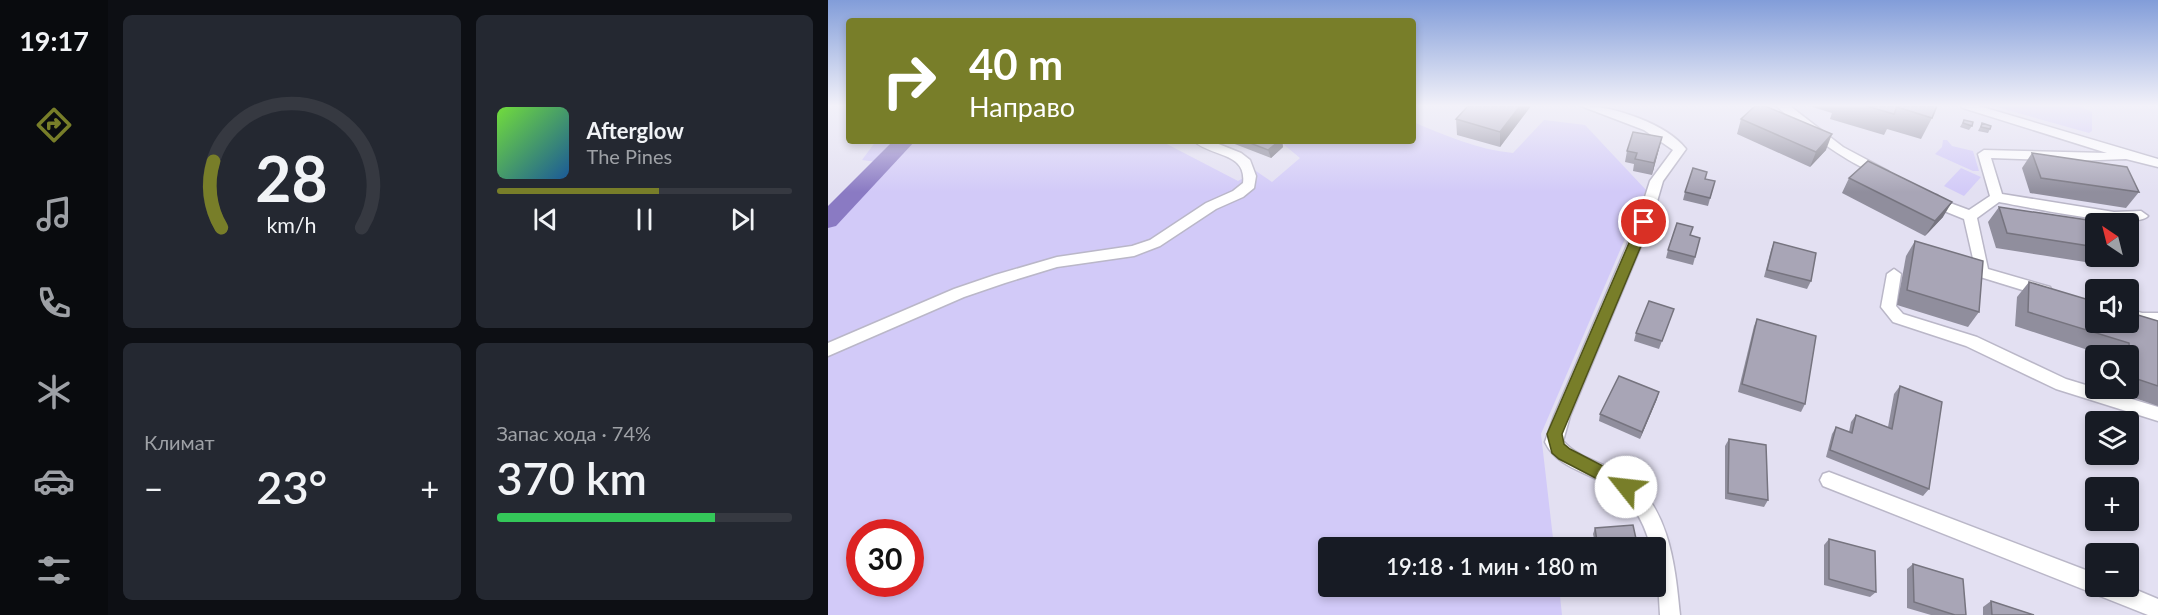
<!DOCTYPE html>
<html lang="ru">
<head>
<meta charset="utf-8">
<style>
  :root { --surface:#171b24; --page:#242831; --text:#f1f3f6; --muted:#9ea1a6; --line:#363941; --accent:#787e29 }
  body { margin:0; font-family:Lato,sans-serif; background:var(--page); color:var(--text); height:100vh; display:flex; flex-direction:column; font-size:22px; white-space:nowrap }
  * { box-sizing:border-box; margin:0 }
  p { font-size:20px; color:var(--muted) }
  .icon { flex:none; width:33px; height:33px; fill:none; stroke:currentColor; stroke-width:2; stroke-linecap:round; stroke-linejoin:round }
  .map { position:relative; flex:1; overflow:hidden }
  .sheet { display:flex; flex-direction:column; gap:15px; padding:15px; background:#0d0f14; width:720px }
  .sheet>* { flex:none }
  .top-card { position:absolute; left:18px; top:18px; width:570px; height:126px; border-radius:6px; box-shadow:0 3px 9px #0003; background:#787e29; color:#fff; overflow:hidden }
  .needle { width:39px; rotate:325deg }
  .fabs { position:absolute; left:1257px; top:213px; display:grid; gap:12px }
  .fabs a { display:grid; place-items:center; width:54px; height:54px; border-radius:6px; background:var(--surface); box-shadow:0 3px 9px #0003; font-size:30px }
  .speed { position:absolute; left:18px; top:519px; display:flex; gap:12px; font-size:30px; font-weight:700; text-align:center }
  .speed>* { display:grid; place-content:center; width:78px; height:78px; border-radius:50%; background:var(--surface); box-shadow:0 3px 9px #0003; line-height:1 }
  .speed .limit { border:9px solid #d22; background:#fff; color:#111 }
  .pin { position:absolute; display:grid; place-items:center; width:51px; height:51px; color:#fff; margin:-26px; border:3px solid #fff; border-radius:50%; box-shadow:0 2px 6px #0007 }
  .me { position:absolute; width:66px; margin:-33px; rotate:299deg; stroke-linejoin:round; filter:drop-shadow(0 0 4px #0008) }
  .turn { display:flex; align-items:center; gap:21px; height:126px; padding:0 24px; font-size:27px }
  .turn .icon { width:78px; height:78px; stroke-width:2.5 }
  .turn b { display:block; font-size:42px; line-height:51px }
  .big { font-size:45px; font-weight:600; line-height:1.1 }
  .sheet .card { flex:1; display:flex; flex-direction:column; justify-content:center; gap:9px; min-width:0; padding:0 21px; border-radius:9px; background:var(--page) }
  .sheet .dial { align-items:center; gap:0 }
  .dial svg { height:156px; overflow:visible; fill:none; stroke:var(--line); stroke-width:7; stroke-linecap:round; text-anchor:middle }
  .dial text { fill:var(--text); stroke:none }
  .song { display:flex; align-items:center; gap:18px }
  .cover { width:72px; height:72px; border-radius:9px; background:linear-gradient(135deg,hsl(100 70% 55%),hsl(210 70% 35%)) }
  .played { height:6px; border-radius:3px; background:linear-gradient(90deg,var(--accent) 55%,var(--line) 55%) }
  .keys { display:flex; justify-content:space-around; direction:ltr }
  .heat { display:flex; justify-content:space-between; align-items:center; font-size:33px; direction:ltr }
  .charge { height:9px; border-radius:4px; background:linear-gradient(90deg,#34c759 74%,var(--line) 0) }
  .sheet .tiles { flex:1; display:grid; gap:15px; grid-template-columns:repeat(2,1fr) }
  .trip { position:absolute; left:490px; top:537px; width:348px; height:60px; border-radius:6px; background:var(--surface); box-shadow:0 3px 9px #0003; font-weight:600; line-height:60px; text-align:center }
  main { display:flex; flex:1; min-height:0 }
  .menu { display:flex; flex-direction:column; width:108px; justify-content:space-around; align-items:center; background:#090b0e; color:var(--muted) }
  .menu .icon { width:42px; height:42px }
  .menu .current { color:var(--accent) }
  .menu b { font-size:27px; color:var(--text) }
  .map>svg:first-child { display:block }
</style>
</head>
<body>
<main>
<nav class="menu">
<b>19:17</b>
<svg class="icon current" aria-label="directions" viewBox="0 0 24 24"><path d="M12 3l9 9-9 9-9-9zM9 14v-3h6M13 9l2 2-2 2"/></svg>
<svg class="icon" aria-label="music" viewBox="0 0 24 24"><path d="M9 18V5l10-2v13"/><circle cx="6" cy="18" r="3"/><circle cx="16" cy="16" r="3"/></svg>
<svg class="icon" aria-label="phone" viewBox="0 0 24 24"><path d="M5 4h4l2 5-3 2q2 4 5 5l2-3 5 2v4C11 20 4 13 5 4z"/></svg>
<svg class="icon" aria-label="climate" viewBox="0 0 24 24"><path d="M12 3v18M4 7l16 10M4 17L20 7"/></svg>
<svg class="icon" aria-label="car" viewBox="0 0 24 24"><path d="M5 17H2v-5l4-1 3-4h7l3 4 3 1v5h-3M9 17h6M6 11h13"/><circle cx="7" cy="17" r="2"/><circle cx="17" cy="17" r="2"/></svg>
<svg class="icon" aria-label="filters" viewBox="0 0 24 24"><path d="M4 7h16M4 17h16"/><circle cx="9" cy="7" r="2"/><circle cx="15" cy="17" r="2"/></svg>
</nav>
<section class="sheet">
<div class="tiles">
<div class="card dial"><svg viewBox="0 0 100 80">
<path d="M14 69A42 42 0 1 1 86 69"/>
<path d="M14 69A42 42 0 0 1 10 35" stroke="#787e29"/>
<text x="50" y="56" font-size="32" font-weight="700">28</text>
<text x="50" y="72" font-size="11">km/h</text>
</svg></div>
<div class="card">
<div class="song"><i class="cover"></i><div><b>Afterglow</b><p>The Pines</p></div></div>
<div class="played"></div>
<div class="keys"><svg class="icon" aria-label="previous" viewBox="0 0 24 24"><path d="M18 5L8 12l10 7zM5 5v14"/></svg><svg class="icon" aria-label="pause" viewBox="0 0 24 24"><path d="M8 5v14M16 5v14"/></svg><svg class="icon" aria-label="next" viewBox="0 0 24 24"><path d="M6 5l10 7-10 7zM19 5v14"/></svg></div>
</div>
<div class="card"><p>Климат</p>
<div class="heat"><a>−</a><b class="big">23°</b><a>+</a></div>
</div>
<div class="card"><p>Запас хода · 74%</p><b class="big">370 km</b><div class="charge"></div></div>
</div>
</section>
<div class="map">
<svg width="1330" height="615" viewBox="0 0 1330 615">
  <rect width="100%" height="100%" fill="#e3e0f2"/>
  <g fill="#d2caf8" fill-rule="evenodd">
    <path d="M1165,106C1190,106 1243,99 1264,112V131L1261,133Z"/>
    <path d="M716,120L757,125L818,190L713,434L726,547L501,548V586L731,587L734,615H0V219L84,141H333L410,181L428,171L444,182L472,158L455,144L458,141H585V122C617,135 650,150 685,153ZM32,532H82V584H32Z"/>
    <polygon points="1115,140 1119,140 1124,146 1145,151 1151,171 1145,171 1107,154 1114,147"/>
    <polygon points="48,141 71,141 50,162 34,160"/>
    <polygon points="1133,168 1153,177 1136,196 1116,186"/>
  </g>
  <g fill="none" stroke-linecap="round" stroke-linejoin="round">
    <polygon fill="#8a7ac3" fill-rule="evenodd" points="65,141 87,141 8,226 0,228 0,206"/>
    <g stroke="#bab7c8" stroke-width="3">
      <g id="minor">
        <path d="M753,106C784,105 839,124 858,149L835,181L823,222L742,416L735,441C750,458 772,462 791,472C841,500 847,564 852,615H832L828,548H823C816,521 803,497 778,484C756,471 729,467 717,442L726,416L809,222L822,181L845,150L816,130Z"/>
        <path d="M949,106H962L1015,147L1060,171L1058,174C1039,179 963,122 949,106Z"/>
        <path d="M1133,106H1151L1330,159V167L1298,159L1245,161L1163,158L1174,194L1286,212L1313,211L1320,216C1307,231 1194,206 1171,202L1149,218L1160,269L1222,287L1224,291L1222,295L1217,297L1149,276L1136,219L1104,206L1097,198L1099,195H1109L1114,200L1141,210L1162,196L1150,154L1156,150L1279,153L1135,108Z"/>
        <path d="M366,141H383L413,153L422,160L428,176L426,188L415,197L388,209L332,246L306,256L229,267L177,283L136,297L0,356V343L126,289L167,275L229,257L304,246L322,240L378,203L405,191L415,183C419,152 383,157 366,141Z"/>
        <polygon points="1066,269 1073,274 1068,306 1075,314 1149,337 1238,379 1330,407 1330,421 1228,389 1138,346 1065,322 1053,307 1059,274"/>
        <polygon points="1300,309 1314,313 1330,313 1330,325 1314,325 1300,321"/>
        <polygon points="1001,472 1268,574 1268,586 1299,586 1330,599 1330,615 1320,615 995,486 992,480 995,474"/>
      </g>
    </g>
    <use href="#minor" fill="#fff" fill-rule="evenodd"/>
  </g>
  <g fill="#908e9d">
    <polygon points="703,106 672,147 629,135 628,119"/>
    <polygon points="981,106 1109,106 1104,118 1093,139 1059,129 1056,135 1002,119 1004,113"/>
    <polygon points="913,119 998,150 982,167 909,134"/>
    <polygon points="1136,120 1144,126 1141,130 1132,127"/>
    <polygon points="1154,123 1162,129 1160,133 1150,131"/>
    <polygon points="834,137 824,175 805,171 806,164 797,162 799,151"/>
    <polygon points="399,141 454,141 455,147 443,158"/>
    <polygon points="1204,153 1311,192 1298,208 1202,193 1194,168"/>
    <polygon points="1021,178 1115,217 1097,236 1014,193"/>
    <polygon points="877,179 887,181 880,206 855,200 857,192"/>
    <polygon points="1171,207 1268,224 1268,256 1277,256 1270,264 1168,248 1160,222"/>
    <polygon points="862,236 872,238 865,265 838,258 840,250"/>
    <polygon points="1087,241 1151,312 1140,327 1069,305 1078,256"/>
    <polygon points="946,242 983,281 979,289 936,277 943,250"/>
    <polygon points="1201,282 1330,321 1330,406 1286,391 1286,388 1300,388 1300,356 1278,356 1187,326 1189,297"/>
    <polygon points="846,309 831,349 806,341 808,333"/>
    <polygon points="929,319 977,404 973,412 910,392 926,326"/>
    <polygon points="1072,386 1101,489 1095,496 998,457 1004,434 1008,427 1021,432 1023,422 1028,415 1060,427 1066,394"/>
    <polygon points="829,399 812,439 771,421 772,414"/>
    <polygon points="901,439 940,500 936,507 897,499 897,446"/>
    <polygon points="767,528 810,548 768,548 765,534"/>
    <polygon points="1001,539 1048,592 1042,597 996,585 996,545"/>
    <polygon points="1085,564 1138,615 1103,615 1079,608 1079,569"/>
    <polygon points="774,586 817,586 815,590 775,593"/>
    <polygon points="1163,601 1206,615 1155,615 1155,607"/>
  </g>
  <g fill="#76747f">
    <polygon points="692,106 703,106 672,147 672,132"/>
    <polygon points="1004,134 998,150 982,167 988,152"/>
    <polygon points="834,137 831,149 824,175 826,163"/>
    <polygon points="451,141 454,141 455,147 443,158 440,150"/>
    <polygon points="1124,202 1115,217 1097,236 1107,221"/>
    <polygon points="831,392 829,399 812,439 814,432"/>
  </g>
  <g fill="#a8a5b6" stroke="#76747f" stroke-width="1.5">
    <polygon points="640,106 692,106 672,132 628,119"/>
    <polygon points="927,106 937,106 1004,134 988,152 913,119"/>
    <polygon points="1038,106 1109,106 1104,118 1069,107 1066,114"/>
    <polygon points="1136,120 1145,122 1144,126 1135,123"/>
    <polygon points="1154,123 1163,126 1162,129 1153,127"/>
    <polygon points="805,132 834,137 826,163 807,159 809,153 799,151"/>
    <polygon points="417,141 451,141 440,150"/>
    <polygon points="1204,153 1299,167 1311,192 1213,178"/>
    <polygon points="1040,161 1124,202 1107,221 1021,178"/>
    <polygon points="865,168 879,172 877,179 887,181 882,198 857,192"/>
    <polygon points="1171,207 1273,222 1273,224 1268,224 1268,247 1179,233"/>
    <polygon points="849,223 865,227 862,235 872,238 867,257 840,250"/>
    <polygon points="1087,241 1155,261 1151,312 1079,290"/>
    <polygon points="946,242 988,253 983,281 939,270"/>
    <polygon points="1201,282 1268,302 1268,322 1300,322 1300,312 1330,321 1330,386 1303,377 1301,343 1200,312"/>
    <polygon points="821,301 846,309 834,341 808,333"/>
    <polygon points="929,319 988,336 977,404 914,384"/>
    <polygon points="791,376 831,392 814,432 772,414"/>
    <polygon points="1072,386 1114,402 1101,489 1002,450 1008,427 1024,433 1028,415 1064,429"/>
    <polygon points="901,439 938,445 940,500 900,493"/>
    <polygon points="805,525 810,548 770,548 767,528"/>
    <polygon points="1001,539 1047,551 1048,592 1001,579"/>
    <polygon points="1085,564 1135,579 1138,615 1127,615 1086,602"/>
    <polygon points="1163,601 1206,615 1164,615"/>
  </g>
  <linearGradient id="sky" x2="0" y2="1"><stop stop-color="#829dd9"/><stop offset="0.55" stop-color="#f2f1f9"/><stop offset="1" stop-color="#f2f1f9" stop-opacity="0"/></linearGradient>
  <rect width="1330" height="192" fill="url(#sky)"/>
  <polygon fill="#787e29" stroke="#4e521b" stroke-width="1.5" points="816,218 823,222 734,434 736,444 742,449 804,481 806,487 804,492 798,494 731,459 724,453 719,434 810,222"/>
</svg>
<div class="fabs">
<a><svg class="needle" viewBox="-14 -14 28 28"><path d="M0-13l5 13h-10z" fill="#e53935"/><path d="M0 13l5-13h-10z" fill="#9ea1a6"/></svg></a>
<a><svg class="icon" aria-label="sound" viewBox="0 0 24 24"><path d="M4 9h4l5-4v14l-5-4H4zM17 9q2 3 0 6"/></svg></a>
<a><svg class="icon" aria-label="search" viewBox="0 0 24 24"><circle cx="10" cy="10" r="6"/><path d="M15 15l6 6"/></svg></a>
<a><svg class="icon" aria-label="layers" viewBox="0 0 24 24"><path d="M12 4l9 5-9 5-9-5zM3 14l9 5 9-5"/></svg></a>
<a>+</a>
<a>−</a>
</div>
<div class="speed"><div class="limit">30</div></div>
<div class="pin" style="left:816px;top:222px;background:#d93025"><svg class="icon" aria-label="arrive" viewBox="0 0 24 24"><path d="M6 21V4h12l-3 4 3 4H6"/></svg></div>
<svg class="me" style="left:798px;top:487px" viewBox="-20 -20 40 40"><circle r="19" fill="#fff"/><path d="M0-13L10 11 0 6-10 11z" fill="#787e29"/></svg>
<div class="trip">19:18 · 1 мин · 180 m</div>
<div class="top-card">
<div class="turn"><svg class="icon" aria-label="right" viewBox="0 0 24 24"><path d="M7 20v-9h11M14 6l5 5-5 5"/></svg><div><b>40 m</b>Направо</div></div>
</div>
</div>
</main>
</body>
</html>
